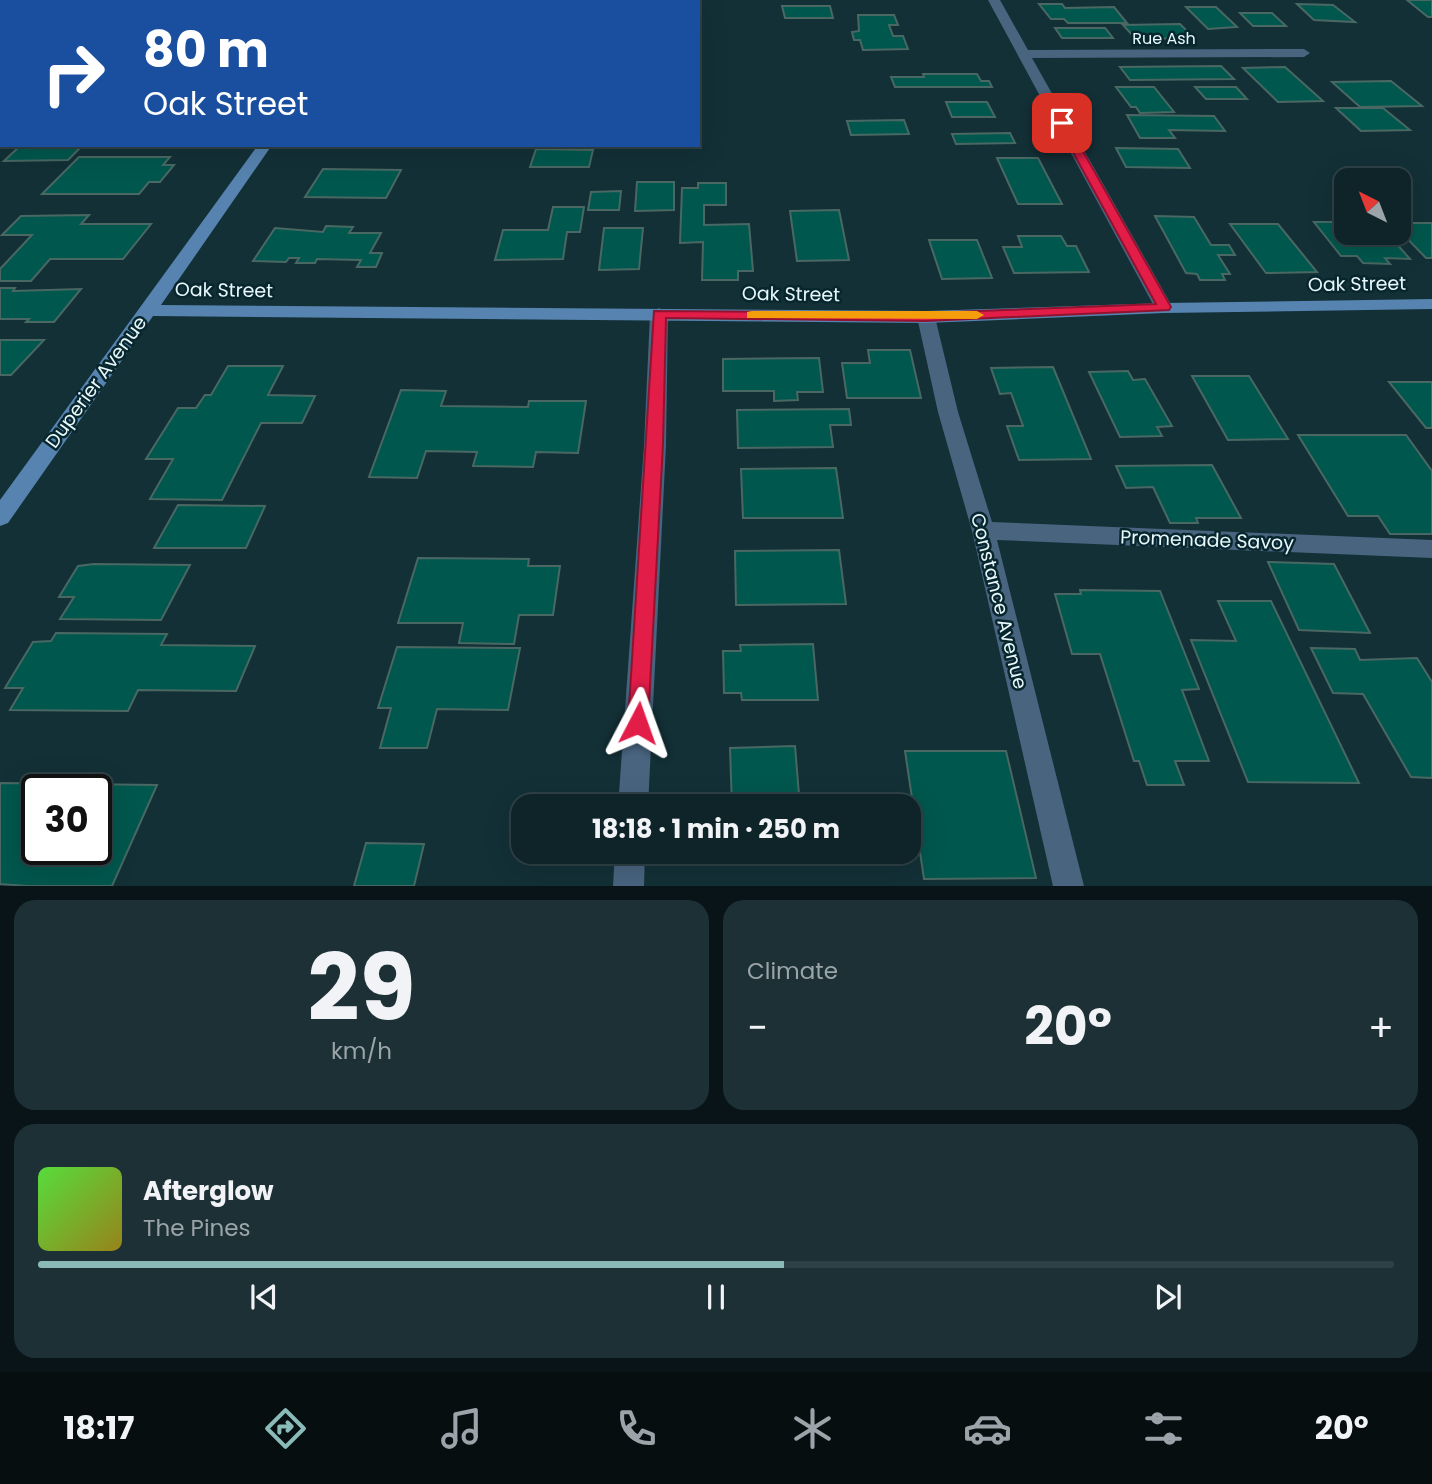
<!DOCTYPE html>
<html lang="en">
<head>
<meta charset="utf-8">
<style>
  :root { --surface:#0e2429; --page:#1c3035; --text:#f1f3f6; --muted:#9ba4a8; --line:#2e4146; --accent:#8bbbb9 }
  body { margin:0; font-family:Poppins,sans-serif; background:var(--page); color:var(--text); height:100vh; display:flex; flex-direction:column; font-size:26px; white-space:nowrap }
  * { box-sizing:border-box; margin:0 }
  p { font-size:23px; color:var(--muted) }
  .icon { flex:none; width:38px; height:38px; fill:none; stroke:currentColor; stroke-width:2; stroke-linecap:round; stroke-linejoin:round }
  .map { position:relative; height:886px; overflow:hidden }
  .panel { display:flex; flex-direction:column; gap:14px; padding:14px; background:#081417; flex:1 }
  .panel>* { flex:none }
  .hud { position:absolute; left:0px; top:0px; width:700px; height:147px; box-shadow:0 7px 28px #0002,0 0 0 2px var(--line); background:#1a4fa0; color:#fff; overflow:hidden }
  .needle { width:46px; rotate:318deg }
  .controls { position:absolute; left:1334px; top:168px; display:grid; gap:14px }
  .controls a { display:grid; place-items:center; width:77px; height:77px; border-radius:14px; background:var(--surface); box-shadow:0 7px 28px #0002,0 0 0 2px var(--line); font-size:35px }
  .speed { position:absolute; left:21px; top:774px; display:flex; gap:14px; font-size:35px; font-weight:700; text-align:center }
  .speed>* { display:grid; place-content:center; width:91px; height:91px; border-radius:50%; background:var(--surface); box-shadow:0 7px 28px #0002,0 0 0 2px var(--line); line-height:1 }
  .speed .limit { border:4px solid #111; border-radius:10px; background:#fff; color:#111 }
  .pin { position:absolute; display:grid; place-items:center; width:60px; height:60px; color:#fff; margin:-30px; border-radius:14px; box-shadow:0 4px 10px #0006 }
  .me { position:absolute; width:77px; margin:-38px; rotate:4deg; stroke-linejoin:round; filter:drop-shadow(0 0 5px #0008) }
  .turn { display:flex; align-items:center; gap:24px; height:147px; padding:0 28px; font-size:32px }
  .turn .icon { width:91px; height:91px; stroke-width:2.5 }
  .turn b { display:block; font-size:49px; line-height:60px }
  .big { font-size:52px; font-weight:700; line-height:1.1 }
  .panel .tile { flex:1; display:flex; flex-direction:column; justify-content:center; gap:10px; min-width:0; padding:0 24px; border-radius:21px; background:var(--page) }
  .panel .dial { align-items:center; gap:0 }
  .dial b { font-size:91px; line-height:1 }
  .song { display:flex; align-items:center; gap:21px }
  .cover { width:84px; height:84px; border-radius:10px; background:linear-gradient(135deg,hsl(110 70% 55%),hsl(50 70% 35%)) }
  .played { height:7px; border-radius:4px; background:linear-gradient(90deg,var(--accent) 55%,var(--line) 55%) }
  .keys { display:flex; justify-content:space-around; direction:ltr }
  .heat { display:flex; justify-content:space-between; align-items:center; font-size:38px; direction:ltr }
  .panel .tiles { flex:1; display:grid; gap:14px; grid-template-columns:1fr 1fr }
  .tile:last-child { grid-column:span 2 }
  .trip { position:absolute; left:511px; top:794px; width:410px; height:70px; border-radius:21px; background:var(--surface); box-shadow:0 7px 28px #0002,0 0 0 2px var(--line); font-weight:700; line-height:70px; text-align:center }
  .tabs { display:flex; height:112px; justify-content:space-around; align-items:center; background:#060e10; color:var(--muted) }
  .tabs .icon { width:49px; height:49px }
  .tabs .current { color:var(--accent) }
  .tabs b { font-size:32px; color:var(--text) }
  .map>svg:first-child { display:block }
</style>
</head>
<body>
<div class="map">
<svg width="1432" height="886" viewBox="0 0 1432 886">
  <rect width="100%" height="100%" fill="#133037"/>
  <g fill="#00574d" stroke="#496863" stroke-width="2" fill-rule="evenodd">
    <polygon points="1407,0 1432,0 1432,17 1428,17"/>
    <polygon points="1039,4 1062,4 1065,8 1114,7 1127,23 1068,23 1064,19 1051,19"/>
    <polygon points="1297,4 1333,5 1355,22 1314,20"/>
    <polygon points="782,6 830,6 833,18 785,18"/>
    <polygon points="1186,7 1216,7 1237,27 1208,29"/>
    <polygon points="1240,13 1272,13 1286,26 1253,26"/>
    <polygon points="858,15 894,15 898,25 889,25 893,36 903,36 908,49 863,50 860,40 854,40 852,32 859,31"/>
    <polygon points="1180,24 1194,38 1136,39 1123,25"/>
    <polygon points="1055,28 1105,28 1113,38 1062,38"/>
    <polygon points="1221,66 1234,79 1130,80 1120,67"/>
    <polygon points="1285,67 1323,101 1278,102 1243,68"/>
    <polygon points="923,74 977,74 981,81 989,81 992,87 895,87 891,77 924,77"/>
    <polygon points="1391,81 1422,106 1360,107 1332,82"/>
    <polygon points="1116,87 1154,87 1174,112 1140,113 1136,107 1131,107"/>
    <polygon points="1195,87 1236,87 1247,99 1206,99"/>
    <polygon points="946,102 987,102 995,117 952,117"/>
    <polygon points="1336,108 1383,108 1410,130 1361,131"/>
    <polygon points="1127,115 1214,116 1225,131 1169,130 1175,138 1140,138"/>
    <polygon points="904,120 909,134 851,135 847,121"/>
    <polygon points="1010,133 1015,143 956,144 952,134"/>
    <polygon points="21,145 83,145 68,160 4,161"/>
    <polygon points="1116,148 1178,149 1190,168 1126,167"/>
    <polygon points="536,149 593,150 589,167 530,167"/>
    <polygon points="79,157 170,157 163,165 174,165 160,182 149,182 139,194 42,194"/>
    <polygon points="997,158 1038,158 1062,204 1018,204"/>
    <polygon points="323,169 401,170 386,198 305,197"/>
    <polygon points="637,182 674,182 674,210 635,211"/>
    <polygon points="698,183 726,183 726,205 704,205 704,225 749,224 753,271 738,271 738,280 702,280 703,242 680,243 682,188 698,188"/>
    <polygon points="621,191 619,210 588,210 591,192"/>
    <polygon points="553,207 584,207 580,232 567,232 563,259 495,260 503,230 548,230"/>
    <polygon points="839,210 849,260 797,261 790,211"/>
    <polygon points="89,215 81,224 151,224 123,259 50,259 31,281 0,281 0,269 32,235 2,235 21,216"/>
    <polygon points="1155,216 1194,217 1211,245 1229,245 1235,255 1218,255 1230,274 1222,274 1225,280 1200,280 1197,274 1186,273"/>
    <polygon points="1314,222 1346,222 1346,233 1387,233 1410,259 1385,258 1390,264 1363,263 1357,256 1341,256"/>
    <polygon points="1398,223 1432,223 1432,258 1426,258 1398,229"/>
    <polygon points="1230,224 1278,224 1317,272 1266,273"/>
    <polygon points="326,226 353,227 349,233 381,233 370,253 382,253 376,267 357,267 361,260 317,259 315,263 296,263 299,258 289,258 286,262 253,261 275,228 323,232"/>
    <polygon points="604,228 643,228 639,269 599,270"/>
    <polygon points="1018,236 1061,236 1067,246 1076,246 1089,272 1014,273 1003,247 1022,247"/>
    <polygon points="929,240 977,240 992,278 942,279"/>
    <polygon points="0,288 15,288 13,291 81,289 54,322 26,322 29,319 0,319"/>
    <polygon points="0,340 44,340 11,375 0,375"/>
    <polygon points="868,350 910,350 921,398 847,398 842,363 870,363"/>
    <polygon points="819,358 823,392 797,392 798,400 774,401 774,391 723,391 723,359"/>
    <polygon points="228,366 283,366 268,395 315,396 302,423 261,423 222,500 150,499 173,459 146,459 178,408 196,408 205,395 211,395"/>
    <polygon points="1053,367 1091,459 1019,460 1007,426 1023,426 1011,393 1000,394 991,368"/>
    <polygon points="1128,371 1133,380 1145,379 1172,426 1157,427 1162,436 1120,437 1089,372"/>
    <polygon points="1192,376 1249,376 1288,439 1228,440"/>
    <polygon points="1389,382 1432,382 1432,428 1426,428"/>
    <polygon points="401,390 446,391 441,406 528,407 529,401 586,401 578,453 536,452 533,467 473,466 477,452 426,451 417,478 369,477"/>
    <polygon points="849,409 851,425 830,425 833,447 738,448 737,410"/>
    <polygon points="1298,435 1406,435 1432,471 1432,534 1390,534 1378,516 1348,516"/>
    <polygon points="1212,465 1241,518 1196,518 1198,523 1170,523 1153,487 1126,488 1116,466"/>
    <polygon points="836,468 843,518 743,518 741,469"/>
    <polygon points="178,505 265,506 246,548 154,548"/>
    <polygon points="839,550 846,604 736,605 735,551"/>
    <polygon points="418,558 529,559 528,566 560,566 553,615 519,615 514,644 459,643 463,623 398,623"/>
    <polygon points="1268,562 1334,564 1370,633 1299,630"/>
    <polygon points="94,564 190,565 161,620 60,619 74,597 59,597 78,566"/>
    <polygon points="1080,590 1160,591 1199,689 1182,690 1209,761 1175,761 1184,785 1147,785 1139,761 1134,761 1100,654 1072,654 1055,594 1081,594"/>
    <polygon points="1218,601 1271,601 1359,783 1248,782 1191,640 1236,641"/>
    <polygon points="56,633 167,634 161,645 255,646 236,691 138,690 128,711 10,710 23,688 5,688 33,642 51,641"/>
    <polygon points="813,644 818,700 742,700 741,693 724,693 723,651 741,651 740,645"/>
    <polygon points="397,647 520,648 508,710 437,709 427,748 380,748 391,708 378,708"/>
    <polygon points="1311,648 1355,649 1360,660 1417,658 1432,682 1432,778 1411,777 1363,694 1333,693"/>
    <polygon points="795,746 800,807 732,807 730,748"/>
    <polygon points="905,751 1006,751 1036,878 924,879"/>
    <path d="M0,783L78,784L157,785L112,886H27L0,884ZM37,789H96V849H37Z"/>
    <polygon points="366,843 424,844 414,886 354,886"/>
  </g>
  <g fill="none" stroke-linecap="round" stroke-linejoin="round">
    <g fill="#48647f" fill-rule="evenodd">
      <polygon points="662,0 674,0 662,2"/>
      <polygon points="988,0 1000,0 1028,50 1304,49 1310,53 1304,57 1032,58 1173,308 1170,312 1158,312 1155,308"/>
      <polygon points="2,80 2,88 0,89 0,81"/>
      <polygon points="659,308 668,314 666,445 648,807 618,807 644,445 650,314"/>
      <polygon points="926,311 935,317 958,412 992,522 1432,540 1432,558 997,540 1084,886 1053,886 972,531 938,412 917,317"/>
      <polygon points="615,852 645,852 644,886 613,886"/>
    </g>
    <g fill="#5683af" fill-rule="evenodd">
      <polygon points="365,0 377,0 365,2"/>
      <polygon points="258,145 272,145 161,305 926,311 1164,303 1432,299 1432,309 1164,313 926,323 153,316 8,523 0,526 0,500"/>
    </g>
  </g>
  <polygon fill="#e11d48" stroke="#92132f" stroke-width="2" points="1062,120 1067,123 1171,307 1169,310 926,321 666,318 663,444 648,723 645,730 638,733 631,730 628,723 654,311 926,313 1156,304 1057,123"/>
  <polygon fill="#f59e0b" points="752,311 977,311 984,315 977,319 747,318 747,312"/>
  <g text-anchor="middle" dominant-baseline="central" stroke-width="5" stroke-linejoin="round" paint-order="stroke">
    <g font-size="16" fill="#e7f8fc" stroke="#08262d">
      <text x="1164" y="38">Rue Ash</text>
    </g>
    <g font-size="19" fill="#e7f8fc" stroke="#08262d">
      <text transform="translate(1357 284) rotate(-1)">Oak Street</text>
      <text transform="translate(224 290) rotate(1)">Oak Street</text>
      <text transform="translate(791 294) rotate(1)">Oak Street</text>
      <text transform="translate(96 382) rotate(-54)">Duperier Avenue</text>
      <text transform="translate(1207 540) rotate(2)">Promenade Savoy</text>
      <text transform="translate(999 601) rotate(76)">Constance Avenue</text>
    </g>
  </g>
</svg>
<div class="controls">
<a><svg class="needle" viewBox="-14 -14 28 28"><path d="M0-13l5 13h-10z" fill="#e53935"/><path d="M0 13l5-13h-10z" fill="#9ba4a8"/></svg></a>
</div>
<div class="speed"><div class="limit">30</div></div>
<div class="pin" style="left:1062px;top:123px;background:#d93025"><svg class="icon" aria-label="arrive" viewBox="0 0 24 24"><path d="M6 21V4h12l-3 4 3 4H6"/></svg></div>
<svg class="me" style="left:638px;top:723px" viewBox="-20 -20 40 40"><path d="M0-17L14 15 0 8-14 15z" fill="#e11d48" stroke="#fff" stroke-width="4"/></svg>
<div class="trip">18:18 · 1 min · 250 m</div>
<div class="hud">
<div class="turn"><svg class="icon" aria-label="right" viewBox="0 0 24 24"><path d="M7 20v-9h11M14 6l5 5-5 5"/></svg><div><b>80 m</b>Oak Street</div></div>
</div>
</div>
<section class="panel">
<div class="tiles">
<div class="tile dial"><b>29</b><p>km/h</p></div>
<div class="tile"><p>Climate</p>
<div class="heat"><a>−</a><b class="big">20°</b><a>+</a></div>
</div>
<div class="tile">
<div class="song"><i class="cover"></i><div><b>Afterglow</b><p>The Pines</p></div></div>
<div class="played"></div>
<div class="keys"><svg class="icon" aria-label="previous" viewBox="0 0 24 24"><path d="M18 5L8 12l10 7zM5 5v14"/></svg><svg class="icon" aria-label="pause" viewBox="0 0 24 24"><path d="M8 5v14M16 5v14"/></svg><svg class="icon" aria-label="next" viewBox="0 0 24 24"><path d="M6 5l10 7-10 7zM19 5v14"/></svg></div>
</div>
</div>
</section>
<nav class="tabs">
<b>18:17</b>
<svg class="icon current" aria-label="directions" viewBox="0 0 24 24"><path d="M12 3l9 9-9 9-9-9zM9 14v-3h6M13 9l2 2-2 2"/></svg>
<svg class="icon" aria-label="music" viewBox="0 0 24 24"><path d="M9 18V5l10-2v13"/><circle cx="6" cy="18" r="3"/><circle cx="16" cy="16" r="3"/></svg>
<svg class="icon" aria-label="phone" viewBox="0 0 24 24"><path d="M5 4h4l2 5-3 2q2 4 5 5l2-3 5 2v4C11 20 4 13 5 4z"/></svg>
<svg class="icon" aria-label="climate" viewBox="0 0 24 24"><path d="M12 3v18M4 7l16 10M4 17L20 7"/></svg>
<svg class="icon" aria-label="car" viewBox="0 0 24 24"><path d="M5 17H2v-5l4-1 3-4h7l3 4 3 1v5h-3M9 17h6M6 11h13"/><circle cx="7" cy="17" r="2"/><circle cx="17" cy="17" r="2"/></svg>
<svg class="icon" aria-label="filters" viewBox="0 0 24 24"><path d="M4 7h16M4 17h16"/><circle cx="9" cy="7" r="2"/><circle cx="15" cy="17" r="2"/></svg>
<b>20°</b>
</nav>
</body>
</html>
